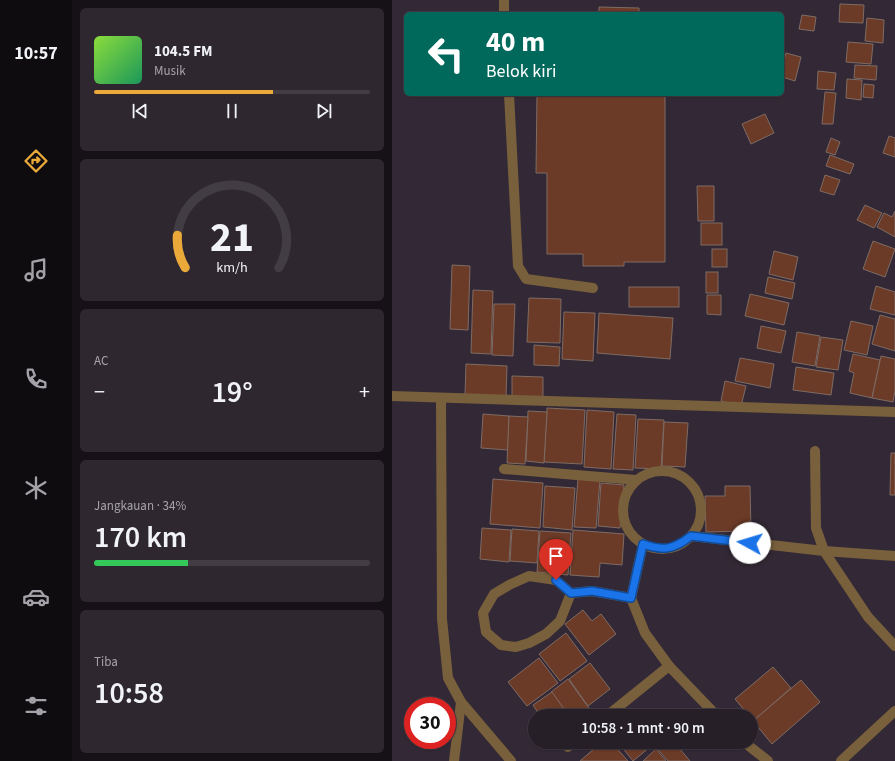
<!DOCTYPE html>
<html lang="id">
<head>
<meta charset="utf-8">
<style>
  :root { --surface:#261f28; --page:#2e2730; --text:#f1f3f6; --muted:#a4a2a8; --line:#423d45; --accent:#eba93a }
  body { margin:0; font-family:"Source Sans 3",sans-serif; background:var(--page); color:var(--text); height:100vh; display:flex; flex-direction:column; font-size:15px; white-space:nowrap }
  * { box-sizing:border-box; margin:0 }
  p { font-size:13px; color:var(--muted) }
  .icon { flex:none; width:22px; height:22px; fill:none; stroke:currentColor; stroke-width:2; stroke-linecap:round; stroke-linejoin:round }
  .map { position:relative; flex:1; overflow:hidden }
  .sheet { display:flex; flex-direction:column; gap:8px; padding:8px; background:#151116; width:320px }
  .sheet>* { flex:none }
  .hud { position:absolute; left:12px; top:12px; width:380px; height:84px; border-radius:6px; box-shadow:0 1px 3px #0004,0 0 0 1px var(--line); background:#00695c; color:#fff; overflow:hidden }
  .speed { position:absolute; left:12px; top:697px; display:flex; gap:8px; font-size:20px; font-weight:700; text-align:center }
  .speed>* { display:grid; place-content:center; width:52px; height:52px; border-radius:50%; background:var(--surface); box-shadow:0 1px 3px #0004,0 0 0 1px var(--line); line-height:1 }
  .speed .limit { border:6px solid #d22; background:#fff; color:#111 }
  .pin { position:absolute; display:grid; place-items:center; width:34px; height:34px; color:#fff; margin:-41px -17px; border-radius:50% 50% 50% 0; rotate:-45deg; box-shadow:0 0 4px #0007 }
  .pin .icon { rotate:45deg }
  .me { position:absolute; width:44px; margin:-22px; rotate:276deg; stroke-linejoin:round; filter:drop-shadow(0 0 3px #0008) }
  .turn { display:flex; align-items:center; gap:14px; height:84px; padding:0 16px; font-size:18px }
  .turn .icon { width:52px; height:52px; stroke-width:2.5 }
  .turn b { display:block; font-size:28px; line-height:34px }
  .big { font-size:30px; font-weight:600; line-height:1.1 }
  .sheet .tile { flex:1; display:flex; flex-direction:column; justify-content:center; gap:6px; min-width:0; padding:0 14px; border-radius:6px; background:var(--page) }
  .sheet .dial { align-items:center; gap:0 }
  .dial svg { height:104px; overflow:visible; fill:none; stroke:var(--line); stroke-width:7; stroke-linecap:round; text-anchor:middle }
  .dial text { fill:var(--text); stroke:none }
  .song { display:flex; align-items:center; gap:12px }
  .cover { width:48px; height:48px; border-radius:6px; background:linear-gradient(135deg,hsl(90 70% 55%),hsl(150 70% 35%)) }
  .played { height:4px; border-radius:2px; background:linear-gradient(90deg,var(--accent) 65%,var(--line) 65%) }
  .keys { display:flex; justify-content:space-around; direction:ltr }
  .heat { display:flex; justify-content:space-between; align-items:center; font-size:22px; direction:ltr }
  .charge { height:6px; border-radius:3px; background:linear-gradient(90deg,#34c759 34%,var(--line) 0) }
  .trip { position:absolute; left:136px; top:709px; width:230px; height:40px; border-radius:20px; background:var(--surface); box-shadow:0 1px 3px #0004,0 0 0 1px var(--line); font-weight:600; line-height:40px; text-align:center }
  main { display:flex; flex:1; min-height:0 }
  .tab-bar { display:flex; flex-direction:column; width:72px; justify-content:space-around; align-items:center; background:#0f0c10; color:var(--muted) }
  .tab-bar .icon { width:28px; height:28px }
  .tab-bar .active { color:var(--accent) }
  .tab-bar b { font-size:18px; color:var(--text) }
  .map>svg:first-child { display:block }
</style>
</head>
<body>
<main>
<nav class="tab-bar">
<b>10:57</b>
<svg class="icon active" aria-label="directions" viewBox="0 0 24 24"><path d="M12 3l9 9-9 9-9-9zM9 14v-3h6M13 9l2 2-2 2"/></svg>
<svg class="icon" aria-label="music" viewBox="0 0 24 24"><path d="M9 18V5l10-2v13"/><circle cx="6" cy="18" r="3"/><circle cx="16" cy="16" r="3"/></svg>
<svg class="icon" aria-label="phone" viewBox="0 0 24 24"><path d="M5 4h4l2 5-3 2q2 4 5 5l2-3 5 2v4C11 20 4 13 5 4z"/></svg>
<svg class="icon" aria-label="climate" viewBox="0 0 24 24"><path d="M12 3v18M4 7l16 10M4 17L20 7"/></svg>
<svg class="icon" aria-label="car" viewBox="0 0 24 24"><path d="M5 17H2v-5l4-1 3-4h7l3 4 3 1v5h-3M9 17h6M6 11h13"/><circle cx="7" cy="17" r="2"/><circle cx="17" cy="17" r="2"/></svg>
<svg class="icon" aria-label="filters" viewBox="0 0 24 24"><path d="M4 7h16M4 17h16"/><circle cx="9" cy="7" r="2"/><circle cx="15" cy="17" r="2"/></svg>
</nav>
<section class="sheet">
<div class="tile">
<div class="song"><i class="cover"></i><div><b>104.5 FM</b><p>Musik</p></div></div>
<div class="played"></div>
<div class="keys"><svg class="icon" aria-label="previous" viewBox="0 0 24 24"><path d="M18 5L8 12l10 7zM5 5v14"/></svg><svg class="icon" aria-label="pause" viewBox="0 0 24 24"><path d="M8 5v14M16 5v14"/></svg><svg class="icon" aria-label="next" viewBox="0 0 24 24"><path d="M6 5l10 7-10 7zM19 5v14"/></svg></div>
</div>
<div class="tile dial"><svg viewBox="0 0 100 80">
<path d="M14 69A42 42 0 1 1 86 69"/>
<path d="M14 69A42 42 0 0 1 8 44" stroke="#eba93a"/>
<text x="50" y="56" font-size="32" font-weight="700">21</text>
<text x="50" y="72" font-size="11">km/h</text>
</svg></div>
<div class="tile"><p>AC</p>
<div class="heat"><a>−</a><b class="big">19°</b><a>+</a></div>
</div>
<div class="tile"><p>Jangkauan · 34%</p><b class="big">170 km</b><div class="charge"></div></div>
<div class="tile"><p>Tiba</p><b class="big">10:58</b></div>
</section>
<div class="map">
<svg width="503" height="761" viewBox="0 0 503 761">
  <rect width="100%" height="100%" fill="#332936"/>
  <g fill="#6c3b27" stroke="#7e6b64">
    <polygon points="448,4 472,5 471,23 447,22"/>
    <polygon points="207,7 247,8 247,14 207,14"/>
    <polygon points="410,15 424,17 422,31 407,29"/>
    <polygon points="475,18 492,20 491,43 473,41"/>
    <polygon points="456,42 481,44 479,64 454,62"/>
    <polygon points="394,53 409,57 403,81 390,77 390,68"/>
    <polygon points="463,65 485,66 484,80 462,78"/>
    <polygon points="426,71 444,73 442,90 425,89"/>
    <polygon points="455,79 470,80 469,100 454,98"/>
    <polygon points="472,84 482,85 481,98 471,97"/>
    <polygon points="433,92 444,93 441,124 430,124"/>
    <polygon points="145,94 273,94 273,262 232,262 232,266 191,266 191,254 155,254 155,173 144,173"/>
    <polygon points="373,114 382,133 359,144 350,124"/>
    <polygon points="497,136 503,138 503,157 491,153"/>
    <polygon points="439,138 448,142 443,155 434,152"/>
    <polygon points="438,155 462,164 458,174 434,166"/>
    <polygon points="433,175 448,180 442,195 428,191"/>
    <polygon points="305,186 322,186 322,221 306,221"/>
    <polygon points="473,205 490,213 482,228 465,220"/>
    <polygon points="503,211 503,237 485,227 492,213 500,217"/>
    <rect x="309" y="223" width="21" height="22"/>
    <polygon points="481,241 503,249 493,277 471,269"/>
    <rect x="320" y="249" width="15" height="18"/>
    <polygon points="382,251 406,257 401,280 377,274"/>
    <polygon points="60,265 78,266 76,330 58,329"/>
    <rect x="314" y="272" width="12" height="21"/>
    <polygon points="376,277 403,283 400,299 373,293"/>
    <polygon points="484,286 503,292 503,315 478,309"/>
    <rect x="237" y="287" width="50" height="20"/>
    <polygon points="81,290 101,291 99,354 79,353"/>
    <polygon points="358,294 397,303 392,325 353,316"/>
    <polygon points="315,295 329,295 329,315 315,314"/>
    <polygon points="137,298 169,299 168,343 135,342"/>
    <polygon points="102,304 123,304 121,356 100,355"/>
    <polygon points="172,312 203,313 201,361 170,359"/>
    <polygon points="207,313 281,318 278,359 205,353"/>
    <polygon points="488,315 503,319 503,351 480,344"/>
    <polygon points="459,321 481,326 475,355 452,350"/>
    <polygon points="369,326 394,331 389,353 365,348"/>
    <polygon points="405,332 428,336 423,366 400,362"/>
    <polygon points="429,337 451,340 446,370 424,367"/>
    <polygon points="142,345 168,347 167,366 142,365"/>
    <polygon points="461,354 488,360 480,398 458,393 462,373 457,371"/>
    <polygon points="489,356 503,359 503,391 501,402 480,398"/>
    <polygon points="348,358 382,364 378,388 343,381"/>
    <polygon points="74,364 115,366 114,397 73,395"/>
    <polygon points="404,367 442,373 439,395 401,390"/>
    <polygon points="120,376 151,377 151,398 120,397"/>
    <polygon points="333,381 354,386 349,406 329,401"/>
    <polygon points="155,408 193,410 190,464 152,462"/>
    <polygon points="195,410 222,412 219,469 192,467"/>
    <polygon points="136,411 155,412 152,463 134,461"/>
    <polygon points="91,414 117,416 116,450 89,448"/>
    <polygon points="225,414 244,415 241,470 221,469"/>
    <polygon points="117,416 136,417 133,464 115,463"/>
    <polygon points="246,419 272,420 269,469 243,468"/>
    <polygon points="272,422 296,423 293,467 270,466"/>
    <polygon points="499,453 503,453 503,495 498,495"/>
    <polygon points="101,479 151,483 148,528 98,524"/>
    <polygon points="186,479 208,480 204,528 182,527"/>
    <polygon points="209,483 232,485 228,528 206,526"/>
    <polygon points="153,486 183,488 180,530 151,527"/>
    <polygon points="333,486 358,486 359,531 314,532 313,496 333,496"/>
    <polygon points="90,528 119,530 117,562 88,559"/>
    <polygon points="120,529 147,531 145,563 118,561"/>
    <polygon points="181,530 232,534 230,565 208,563 207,577 178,575"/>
    <polygon points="148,531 179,533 176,575 145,572"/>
    <polygon points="191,610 200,621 209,614 224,634 197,655 173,624"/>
    <polygon points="174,633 195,661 168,681 147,654"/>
    <polygon points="147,658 166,683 135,706 116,682"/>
    <polygon points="198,663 218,689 196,706 177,679"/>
    <polygon points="381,667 399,688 361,721 359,716 357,716 343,699"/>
    <polygon points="176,679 199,711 191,716 177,716 159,692"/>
    <polygon points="409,680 428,702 380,744 361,721"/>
    <polygon points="160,692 177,716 148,716 141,705"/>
    <polygon points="210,742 219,742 236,761 188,761"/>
    <polygon points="226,742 264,742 241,761"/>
    <polygon points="270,742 282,742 298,761 276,761 264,747"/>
    <polygon points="264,749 274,761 251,761"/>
  </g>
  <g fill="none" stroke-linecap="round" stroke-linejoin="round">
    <g stroke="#79603c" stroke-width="10">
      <polyline points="112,0 112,14"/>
      <polyline points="117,94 126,266 134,279 201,288"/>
      <polyline points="62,761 69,702"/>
    </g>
    <g stroke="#79603c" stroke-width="10">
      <polyline points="0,396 503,412"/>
      <polyline points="49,398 50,619 56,678 69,702 119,761"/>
      <polyline points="423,451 424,528 432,551 476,617 503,646"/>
      <polyline points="112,469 244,480"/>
      <circle cx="270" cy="510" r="39"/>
      <polyline points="299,536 432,551 503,556"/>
      <polyline points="251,544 239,598 253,633 277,666 325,716"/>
      <polyline points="179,593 168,621 154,634 137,643 124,647 109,645 94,632 91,613 102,594 117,585 137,576 164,580 179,593 200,591 239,598"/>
      <polyline points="215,716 277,666"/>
      <polyline points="352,742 376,761"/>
      <polyline points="176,747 182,742"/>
      <polyline points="449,761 503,711"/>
    </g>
  </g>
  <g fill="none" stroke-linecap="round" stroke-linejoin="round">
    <g stroke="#114b97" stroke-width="10">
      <path id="route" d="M164,580L179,593L200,591L239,598L251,544C271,551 281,550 299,536L358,543"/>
    </g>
    <use href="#route" stroke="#1a73e8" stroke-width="7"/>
  </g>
</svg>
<div class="speed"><div class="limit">30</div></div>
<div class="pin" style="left:164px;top:580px;background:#d93025"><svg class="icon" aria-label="arrive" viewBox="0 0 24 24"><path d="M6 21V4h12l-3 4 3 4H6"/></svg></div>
<svg class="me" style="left:358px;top:543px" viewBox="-20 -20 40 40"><circle r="19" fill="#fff"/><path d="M0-13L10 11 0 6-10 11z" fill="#1a73e8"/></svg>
<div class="trip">10:58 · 1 mnt · 90 m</div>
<div class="hud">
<div class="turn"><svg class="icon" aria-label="left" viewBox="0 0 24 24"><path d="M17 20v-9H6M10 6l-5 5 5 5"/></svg><div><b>40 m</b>Belok kiri</div></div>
</div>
</div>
</main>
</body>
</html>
